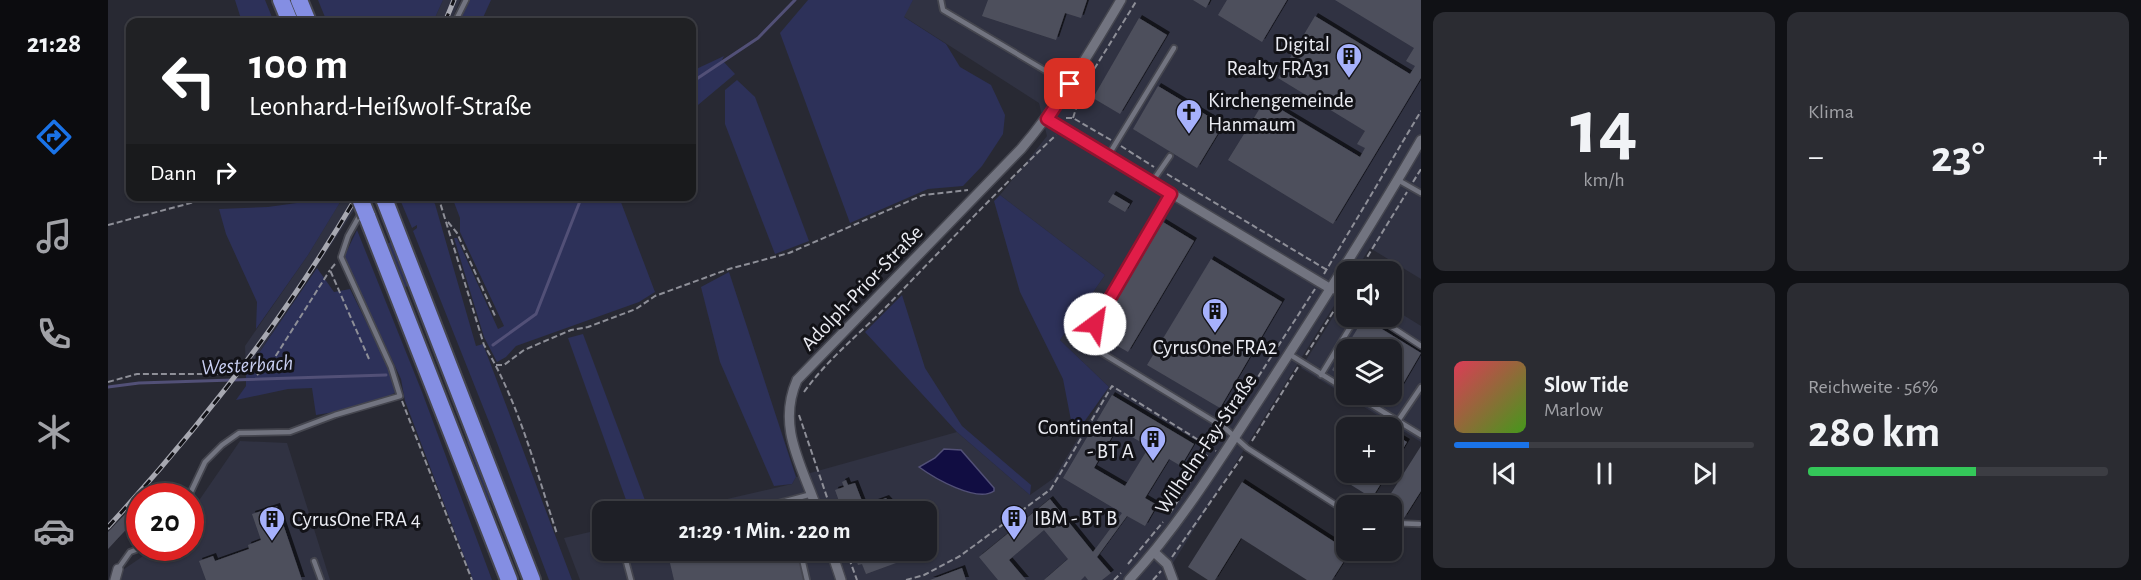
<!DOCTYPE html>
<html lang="de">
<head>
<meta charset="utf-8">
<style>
  :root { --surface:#1e1f26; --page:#2b2c32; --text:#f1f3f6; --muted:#a1a2a7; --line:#3c3d43; --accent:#1a73e8 }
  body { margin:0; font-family:"Alegreya Sans",sans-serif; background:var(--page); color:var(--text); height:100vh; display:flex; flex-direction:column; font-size:22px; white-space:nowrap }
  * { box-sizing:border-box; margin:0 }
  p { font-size:20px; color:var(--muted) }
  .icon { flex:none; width:33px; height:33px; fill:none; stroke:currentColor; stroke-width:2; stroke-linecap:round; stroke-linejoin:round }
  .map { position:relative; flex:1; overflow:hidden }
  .drawer { display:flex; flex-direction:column; gap:12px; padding:12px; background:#101115; width:720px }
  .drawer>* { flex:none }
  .guide { position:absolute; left:18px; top:18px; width:570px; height:183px; border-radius:12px; box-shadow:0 2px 4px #0004,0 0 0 2px var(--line); background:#202124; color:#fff; overflow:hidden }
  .tools { position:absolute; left:1228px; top:261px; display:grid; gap:12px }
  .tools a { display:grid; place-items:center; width:66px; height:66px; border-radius:12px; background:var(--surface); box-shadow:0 2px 4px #0004,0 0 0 2px var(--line); font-size:30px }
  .speed { position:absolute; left:18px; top:483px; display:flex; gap:12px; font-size:30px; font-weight:700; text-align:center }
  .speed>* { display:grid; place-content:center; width:78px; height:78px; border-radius:50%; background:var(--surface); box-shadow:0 2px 4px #0004,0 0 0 2px var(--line); line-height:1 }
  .speed .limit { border:9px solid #d22; background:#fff; color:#111 }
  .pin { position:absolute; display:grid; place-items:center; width:51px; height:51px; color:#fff; margin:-26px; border-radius:12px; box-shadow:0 3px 9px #0006 }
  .me { position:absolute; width:66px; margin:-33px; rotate:31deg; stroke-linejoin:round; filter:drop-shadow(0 0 4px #0008) }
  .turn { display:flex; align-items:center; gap:21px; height:126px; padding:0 24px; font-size:27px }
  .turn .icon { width:78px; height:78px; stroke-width:2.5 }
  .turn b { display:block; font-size:42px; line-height:51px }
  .then { display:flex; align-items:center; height:57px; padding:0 24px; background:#0003; gap:12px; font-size:22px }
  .big { font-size:45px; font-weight:600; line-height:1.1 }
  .drawer .card { flex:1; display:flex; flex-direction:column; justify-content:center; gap:9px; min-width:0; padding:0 21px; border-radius:12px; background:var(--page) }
  .drawer .dial { align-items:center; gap:0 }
  .dial b { font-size:78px; line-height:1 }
  .song { display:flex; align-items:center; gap:18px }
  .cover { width:72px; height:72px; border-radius:9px; background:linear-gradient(135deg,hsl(350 70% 55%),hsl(100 70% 35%)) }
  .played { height:6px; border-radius:3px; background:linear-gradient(90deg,var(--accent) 25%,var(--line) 25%) }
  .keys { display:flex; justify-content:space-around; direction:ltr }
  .heat { display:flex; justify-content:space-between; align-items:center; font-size:33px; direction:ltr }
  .charge { height:9px; border-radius:4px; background:linear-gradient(90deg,#34c759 56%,var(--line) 0) }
  .drawer .tiles { flex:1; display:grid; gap:12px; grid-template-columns:repeat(2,1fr) }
  .trip { position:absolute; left:484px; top:501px; width:345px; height:60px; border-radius:12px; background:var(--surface); box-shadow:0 2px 4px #0004,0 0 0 2px var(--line); font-weight:600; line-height:60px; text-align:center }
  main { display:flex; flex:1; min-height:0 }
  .dock { display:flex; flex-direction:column; width:108px; justify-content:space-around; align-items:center; background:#0c0c0f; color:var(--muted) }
  .dock .icon { width:42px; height:42px }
  .dock .selected { color:var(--accent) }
  .dock b { font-size:27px; color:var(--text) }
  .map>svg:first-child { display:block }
</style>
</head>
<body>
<main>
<nav class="dock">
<b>21:28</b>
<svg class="icon selected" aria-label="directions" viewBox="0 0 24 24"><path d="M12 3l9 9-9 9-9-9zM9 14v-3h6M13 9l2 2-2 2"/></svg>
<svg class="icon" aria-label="music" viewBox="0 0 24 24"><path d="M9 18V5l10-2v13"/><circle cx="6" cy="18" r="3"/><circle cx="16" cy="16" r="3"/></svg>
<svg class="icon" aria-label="phone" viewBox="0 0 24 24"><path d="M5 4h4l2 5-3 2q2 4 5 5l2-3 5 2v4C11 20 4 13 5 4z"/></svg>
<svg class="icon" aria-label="climate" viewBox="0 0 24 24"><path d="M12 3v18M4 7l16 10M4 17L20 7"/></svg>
<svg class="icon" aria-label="car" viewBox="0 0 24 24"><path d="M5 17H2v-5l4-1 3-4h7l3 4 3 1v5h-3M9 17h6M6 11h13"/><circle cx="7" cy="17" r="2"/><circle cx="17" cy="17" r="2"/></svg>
</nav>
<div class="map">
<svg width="1313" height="580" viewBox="0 0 1313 580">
  <defs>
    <filter id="shadow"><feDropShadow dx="3" dy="-3" stdDeviation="0" flood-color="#0009"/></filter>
  </defs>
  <rect width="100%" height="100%" fill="#282933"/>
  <g fill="#303242" fill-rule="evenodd">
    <polygon points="335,0 352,0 343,22 325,22"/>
    <polygon points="805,0 1313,0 1313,279 1262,248 1247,271 1239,272 1239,285 1065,563 1071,580 472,580 456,538 495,529 495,550 819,550 819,512 567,511 684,484 688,477 849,432 922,495 946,478 1001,387 952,340 997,275 892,195 939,136 931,103 795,16"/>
    <polygon points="235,197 255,197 138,372 137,346 200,255"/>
    <path d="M1239,295V316H1284V308L1313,326V442L1193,368ZM1239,350H1284V394H1239Z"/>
    <polygon points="132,441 179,443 222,580 0,580 47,548 82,548 83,512"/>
  </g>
  <g fill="#2d3159">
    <polygon points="127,0 157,0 166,22 134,22"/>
    <polygon points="210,0 335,0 325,22 219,22"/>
    <polygon points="362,0 383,0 373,22 351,22"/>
    <polygon points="700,0 805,0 796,17 838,44 852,67 883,85 897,115 895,134 874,166 855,186 820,189 742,223 672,33"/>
    <polygon points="616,56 614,60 627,74 584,110 584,71"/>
    <polygon points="629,80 647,97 701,241 667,254 617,124 617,90"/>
    <polygon points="892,195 997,275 952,340 1001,387 966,436 955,379 912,292 886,201"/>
    <polygon points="231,197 231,204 200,255 148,329 149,302 118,234 111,209 160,207"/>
    <polygon points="291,197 322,197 327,204 368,346 375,344 464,580 441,580 385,432 305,231 309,228 309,225 304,228"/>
    <polygon points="344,197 511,197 547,292 531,302 408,346 398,357 389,362 376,337 346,238 349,238 390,329 396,326 352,232 352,218"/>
    <polygon points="249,230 314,392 384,580 365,580 297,401 293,379 236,257"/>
    <polygon points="283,242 300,286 297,287 279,244"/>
    <polygon points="209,268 226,292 242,289 288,383 290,391 263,406 208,415 204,388 180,389 128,400 138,386 138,372"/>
    <polygon points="621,272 688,477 684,484 666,486 612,362 593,287"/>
    <polygon points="794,295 817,368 854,426 923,485 922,495 849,432 757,332"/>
    <polygon points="475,334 541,511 522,511 460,338"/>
    <polygon points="359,442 361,442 384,501 380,500"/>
  </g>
  <path fill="#110d42" stroke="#525077" stroke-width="1.5" d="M836,449L853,450L886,488V491C869,503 826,478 811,467L827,458Z"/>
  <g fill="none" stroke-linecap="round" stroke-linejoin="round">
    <g stroke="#525077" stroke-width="3">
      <polyline points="584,82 650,38 687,0"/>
      <polyline points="385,345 428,314 474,196"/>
      <polyline points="0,387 31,383 278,375"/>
    </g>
  </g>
  <g fill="#4e505c" fill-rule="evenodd" filter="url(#shadow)">
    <polygon points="880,0 979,0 973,18 957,13 948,40 874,16"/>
    <polygon points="1085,0 1102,0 1098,8"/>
    <polygon points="1119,0 1179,0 1154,42 1110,15"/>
    <polygon points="1227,0 1313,0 1313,78 1225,224 1120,160 1157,100 1252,157 1257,148 1249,144 1257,131 1170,78 1207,16 1302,74 1307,66 1298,61 1306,48"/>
    <polygon points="1031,18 1059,35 1012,114 985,98"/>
    <polygon points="1050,86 1115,125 1089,168 1025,129"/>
    <polygon points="1005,194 1022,204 1017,212 1000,202"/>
    <polygon points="1055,222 1086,241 1020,352 989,334"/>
    <polygon points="1103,259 1174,302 1112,408 1039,365"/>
    <polygon points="1256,318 1313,353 1282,406 1263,394 1284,394 1284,350 1239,350 1239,380 1224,370"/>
    <path d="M1004,395L1086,444L1073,466L1061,459L1037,498L1049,505L1037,526L1019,516L989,557L1003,573L994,580H980L977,576L973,580H936L960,559L936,530L901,560L918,580H890L871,557L942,499L985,552L1014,513L955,478ZM1009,428L1041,447L1017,486L986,468Z"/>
    <polygon points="1284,433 1299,442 1284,467"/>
    <polygon points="1313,446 1313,491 1296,518 1284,510 1284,506 1275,506"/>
    <polygon points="1253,472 1280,472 1264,498 1240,483 1245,476 1249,478"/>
    <polygon points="738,480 740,485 747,483 756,506 778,498 791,512 735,512 727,490 736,487 734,482"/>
    <polygon points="1134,482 1239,550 1243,550 1224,580 1199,580 1133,538 1107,580 1100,580 1080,567"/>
    <polygon points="169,506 194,580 98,580 91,561 105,556 107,561 141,549 140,545 153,540 144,514"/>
    <polygon points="20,511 28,519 0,549 0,532"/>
    <polygon points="819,542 826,549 758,574 754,564 750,565 747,556 751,554 749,550 819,550"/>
    <polygon points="559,550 690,550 697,580 566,580"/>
    <polygon points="854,568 858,580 822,580"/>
  </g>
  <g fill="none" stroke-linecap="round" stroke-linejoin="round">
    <g stroke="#45464f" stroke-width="8">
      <g id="service">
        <polyline points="833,0 835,10 948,77 960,86"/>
        <polyline points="347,22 358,0"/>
        <polyline points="1000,156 1066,48"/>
        <polyline points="1290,180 1313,193"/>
        <polyline points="1044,182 1062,156"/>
        <polyline points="1063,194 976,342 1117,428 1139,448 1239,512"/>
        <polyline points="1223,289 1239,299"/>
        <polyline points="1267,316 1313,346"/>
        <polyline points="1181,354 1239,390"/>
        <polyline points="1213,375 1249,316"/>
        <polyline points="1246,394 1313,435"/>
        <polyline points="1290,421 1313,387"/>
        <polyline points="81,496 97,462 114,445 131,433 182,432 227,415 292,396 283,367 233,257 240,236 253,213"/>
        <polyline points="680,501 683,512"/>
        <polyline points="637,512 704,494"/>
        <polyline points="1284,523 1311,524"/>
        <polyline points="515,550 523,580"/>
        <polyline points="692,550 699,580"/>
        <polyline points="206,561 213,580"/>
        <polyline points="10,569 22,552 33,548"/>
      </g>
    </g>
    <g stroke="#45464f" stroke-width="12">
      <g id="minor">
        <polyline points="939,119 1223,289"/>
        <path d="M710,512C695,467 668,428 689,380L913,149C952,103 982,52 1013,0"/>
        <polyline points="723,550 733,580"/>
        <polyline points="1046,552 1059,564 1065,580"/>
        <polyline points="7,580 10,569"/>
        <path d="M1021,580C1070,527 1109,464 1149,403C1205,317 1261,230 1313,140"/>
      </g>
    </g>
    <g stroke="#45464f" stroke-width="20">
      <g id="motorway">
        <polyline points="173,0 182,22"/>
        <polyline points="191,0 200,22"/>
        <polyline points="275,196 424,580"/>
        <polyline points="259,216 401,580"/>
      </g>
    </g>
    <g stroke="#8e8f98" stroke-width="2" stroke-dasharray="6 3" stroke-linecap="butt">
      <polyline points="958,118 965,118 1003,140"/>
      <polyline points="965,118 975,87 1029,0"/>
      <polyline points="1013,146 1046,167"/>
      <polyline points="1059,174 1219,270"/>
      <polyline points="1305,182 1313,169"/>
      <path d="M330,196L376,345C411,402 428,471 449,534"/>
      <polyline points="340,222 349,233 388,318"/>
      <polyline points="0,225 94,200 121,196"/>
      <polyline points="227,264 222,270 261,359"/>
      <polyline points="1250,272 1299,192"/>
      <polyline points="1216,274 1313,111"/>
      <polyline points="1198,355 1232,301"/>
      <polyline points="388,365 396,365 416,350 463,330 480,327 528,309 547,296 621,269 681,253 815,195 860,190"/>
      <polyline points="149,375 162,365 222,270"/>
      <polyline points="0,382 29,374 120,374"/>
      <path d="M696,392C719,360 750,335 778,307C834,249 889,191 948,135"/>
      <polyline points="294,401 364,580"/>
      <polyline points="691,415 724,512"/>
      <polyline points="1121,422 1207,289"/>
      <polyline points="1144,441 1190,367"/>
      <polyline points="1062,513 1112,435"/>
      <polyline points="738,550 749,580"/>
      <polyline points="1064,557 1136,454"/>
      <polyline points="1020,564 1055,522"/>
      <polyline points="798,580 816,575 852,556 943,489 1004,386 1108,451"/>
      <polyline points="1006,580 1013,573"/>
      <polyline points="1045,580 1053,571"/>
    </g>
    <use href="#service" stroke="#727480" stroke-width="4.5"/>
    <use href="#minor" stroke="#727480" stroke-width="9"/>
    <use href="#motorway" stroke="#848ee3" stroke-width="16"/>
    <g stroke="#a7a8b1" stroke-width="5">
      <g id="rail">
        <polyline points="337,22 346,0"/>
        <path d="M0,527C94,425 178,317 249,196"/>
      </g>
    </g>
    <use href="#rail" stroke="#121217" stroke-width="3" stroke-dasharray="9" stroke-linecap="butt"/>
    <g stroke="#45464f" stroke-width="20" stroke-linecap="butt">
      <polyline id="motorway-bridge" points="251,196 259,216"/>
    </g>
    <use href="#motorway-bridge" stroke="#848ee3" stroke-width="16"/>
  </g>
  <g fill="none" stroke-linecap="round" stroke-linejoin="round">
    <g stroke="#92132f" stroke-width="15">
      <polyline id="route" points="962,84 939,119 1063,194 987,324"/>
    </g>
    <use href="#route" stroke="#e11d48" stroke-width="10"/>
  </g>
  <defs>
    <g id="building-pin" transform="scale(1.35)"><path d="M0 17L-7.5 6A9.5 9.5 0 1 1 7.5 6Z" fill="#a6b1fc" stroke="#121217"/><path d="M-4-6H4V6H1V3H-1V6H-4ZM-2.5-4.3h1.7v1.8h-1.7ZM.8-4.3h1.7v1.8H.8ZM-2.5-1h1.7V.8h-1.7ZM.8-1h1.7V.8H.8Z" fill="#111"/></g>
    <g id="church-pin" transform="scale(1.35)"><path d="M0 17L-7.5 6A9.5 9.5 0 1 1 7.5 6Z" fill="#a6b1fc" stroke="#121217"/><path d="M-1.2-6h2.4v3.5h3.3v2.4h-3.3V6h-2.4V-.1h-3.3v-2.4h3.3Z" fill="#111"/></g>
  </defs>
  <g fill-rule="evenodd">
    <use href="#building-pin" x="1241" y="56"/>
    <use href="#church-pin" x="1081" y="112"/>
    <use href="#building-pin" x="1107" y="311"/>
    <use href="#building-pin" x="1045" y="439"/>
    <use href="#building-pin" x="906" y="518"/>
    <use href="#building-pin" x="164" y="519"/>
  </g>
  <g text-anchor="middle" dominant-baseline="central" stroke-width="6" stroke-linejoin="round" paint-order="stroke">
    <g font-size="21" fill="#ebecf3" stroke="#121217" text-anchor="start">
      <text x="1222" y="44" text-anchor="end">Digital<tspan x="1222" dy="24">Realty FRA31</tspan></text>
      <text x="1100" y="100">Kirchengemeinde<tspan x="1100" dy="24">Hanmaum</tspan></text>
      <text x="1107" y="347" text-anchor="middle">CyrusOne FRA2</text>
      <text x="1026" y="427" text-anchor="end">Continental<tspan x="1026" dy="24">- BT A</tspan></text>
      <text x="926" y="518">IBM - BT B</text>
      <text x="184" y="519">CyrusOne FRA 4</text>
    </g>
    <g font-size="21" fill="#ebecf3" stroke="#121217">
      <text transform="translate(754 288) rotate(-46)">Adolph-Prior-Straße</text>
      <text transform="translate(1098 444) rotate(-56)">Wilhelm-Fay-Straße</text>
    </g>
    <g font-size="22" font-style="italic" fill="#c8cef1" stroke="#121217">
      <text transform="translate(139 365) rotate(-3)">Westerbach</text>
    </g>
  </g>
</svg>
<div class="tools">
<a><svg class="icon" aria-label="sound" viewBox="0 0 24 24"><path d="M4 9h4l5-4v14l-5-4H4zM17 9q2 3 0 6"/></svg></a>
<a><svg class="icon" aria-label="layers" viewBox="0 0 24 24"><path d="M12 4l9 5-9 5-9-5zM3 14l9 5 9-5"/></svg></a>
<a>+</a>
<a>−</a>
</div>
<div class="speed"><div class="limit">20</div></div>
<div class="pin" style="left:962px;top:84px;background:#d93025"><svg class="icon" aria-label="arrive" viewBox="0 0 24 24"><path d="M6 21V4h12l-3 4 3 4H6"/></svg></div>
<svg class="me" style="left:987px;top:324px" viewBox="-20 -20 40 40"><circle r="19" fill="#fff"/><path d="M0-13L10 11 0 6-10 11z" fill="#e11d48"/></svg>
<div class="trip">21:29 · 1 Min. · 220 m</div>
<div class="guide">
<div class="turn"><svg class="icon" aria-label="left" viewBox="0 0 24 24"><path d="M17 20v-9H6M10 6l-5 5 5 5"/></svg><div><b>100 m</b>Leonhard-Heißwolf-Straße</div></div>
<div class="then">Dann<svg class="icon" aria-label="right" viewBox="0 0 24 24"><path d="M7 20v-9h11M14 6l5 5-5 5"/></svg></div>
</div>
</div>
<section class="drawer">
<div class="tiles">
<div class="card dial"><b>14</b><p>km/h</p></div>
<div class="card"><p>Klima</p>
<div class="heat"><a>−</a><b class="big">23°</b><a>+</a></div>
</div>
<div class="card">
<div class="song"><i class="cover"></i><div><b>Slow Tide</b><p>Marlow</p></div></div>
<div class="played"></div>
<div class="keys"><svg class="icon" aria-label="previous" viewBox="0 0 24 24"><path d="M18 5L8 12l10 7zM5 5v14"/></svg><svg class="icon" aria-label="pause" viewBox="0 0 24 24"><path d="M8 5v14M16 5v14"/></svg><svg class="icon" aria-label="next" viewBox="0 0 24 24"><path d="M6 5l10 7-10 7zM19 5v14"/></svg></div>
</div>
<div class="card"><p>Reichweite · 56%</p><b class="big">280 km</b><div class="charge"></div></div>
</div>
</section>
</main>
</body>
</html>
